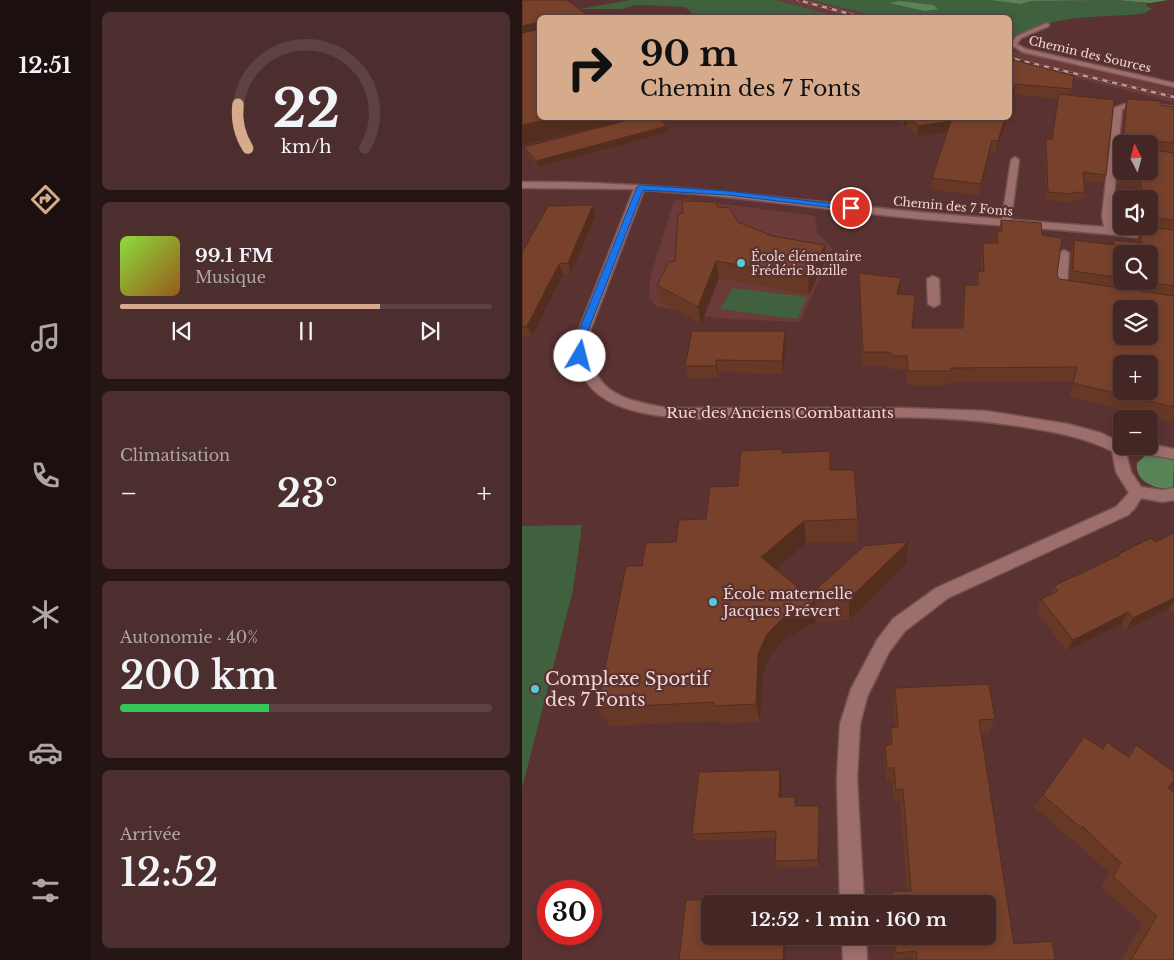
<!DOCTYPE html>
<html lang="fr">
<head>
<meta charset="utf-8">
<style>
  :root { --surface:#442625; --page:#4b2e2d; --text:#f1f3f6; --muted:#afa5a7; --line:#5c4342; --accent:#d6ab8b }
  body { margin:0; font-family:"Libre Baskerville",serif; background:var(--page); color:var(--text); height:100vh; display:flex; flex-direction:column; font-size:19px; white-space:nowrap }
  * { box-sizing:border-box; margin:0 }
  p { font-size:16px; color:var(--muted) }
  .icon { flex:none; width:28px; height:28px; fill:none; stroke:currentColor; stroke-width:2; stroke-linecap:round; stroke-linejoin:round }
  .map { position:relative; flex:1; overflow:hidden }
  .drawer { display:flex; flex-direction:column; gap:12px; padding:12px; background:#251514; width:432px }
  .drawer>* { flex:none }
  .hud { position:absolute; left:15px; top:15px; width:475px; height:105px; border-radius:8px; box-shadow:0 2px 8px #0003,0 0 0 1px var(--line); background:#d6ab8b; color:#111; overflow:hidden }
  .needle { width:32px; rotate:354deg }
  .fabs { position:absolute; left:591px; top:135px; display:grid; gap:10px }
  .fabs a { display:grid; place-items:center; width:45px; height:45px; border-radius:8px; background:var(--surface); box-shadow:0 2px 8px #0003,0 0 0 1px var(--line); font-size:25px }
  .speed { position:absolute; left:15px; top:880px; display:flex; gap:10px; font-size:25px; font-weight:700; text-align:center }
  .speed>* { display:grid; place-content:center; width:65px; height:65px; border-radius:50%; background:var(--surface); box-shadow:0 2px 8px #0003,0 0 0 1px var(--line); line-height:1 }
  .speed .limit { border:8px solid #d22; background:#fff; color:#111 }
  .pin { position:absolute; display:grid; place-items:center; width:42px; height:42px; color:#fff; margin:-21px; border:2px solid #fff; border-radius:50%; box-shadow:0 1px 5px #0007 }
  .me { position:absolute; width:55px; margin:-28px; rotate:8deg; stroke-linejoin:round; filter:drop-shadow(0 0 4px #0008) }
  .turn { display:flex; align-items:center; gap:18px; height:105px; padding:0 20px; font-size:22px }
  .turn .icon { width:65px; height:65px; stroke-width:2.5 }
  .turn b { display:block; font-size:35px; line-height:42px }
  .big { font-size:38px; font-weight:600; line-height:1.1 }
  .drawer .tile { flex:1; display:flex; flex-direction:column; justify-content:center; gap:8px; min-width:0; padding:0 18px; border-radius:8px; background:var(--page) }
  .drawer .dial { align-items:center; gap:0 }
  .dial svg { height:130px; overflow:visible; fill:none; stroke:var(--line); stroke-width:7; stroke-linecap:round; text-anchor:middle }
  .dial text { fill:var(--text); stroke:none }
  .song { display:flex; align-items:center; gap:15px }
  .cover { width:60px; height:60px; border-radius:8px; background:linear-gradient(135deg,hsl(90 70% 55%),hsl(30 70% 35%)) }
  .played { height:5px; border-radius:2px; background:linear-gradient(90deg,var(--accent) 70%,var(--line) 70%) }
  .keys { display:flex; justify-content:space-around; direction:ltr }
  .heat { display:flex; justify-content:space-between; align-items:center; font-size:28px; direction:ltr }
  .charge { height:8px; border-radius:4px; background:linear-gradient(90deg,#34c759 40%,var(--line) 0) }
  .trip { position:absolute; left:179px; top:895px; width:295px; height:50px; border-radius:8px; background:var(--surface); box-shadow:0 2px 8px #0003,0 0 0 1px var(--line); font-weight:600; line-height:50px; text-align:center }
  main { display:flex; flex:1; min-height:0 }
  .menu { display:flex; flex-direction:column; width:90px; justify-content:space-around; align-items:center; background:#1b0f0f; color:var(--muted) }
  .menu .icon { width:35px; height:35px }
  .menu .current { color:var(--accent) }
  .menu b { font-size:22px; color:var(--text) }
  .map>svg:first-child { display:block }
</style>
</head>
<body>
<main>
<nav class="menu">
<b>12:51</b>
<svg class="icon current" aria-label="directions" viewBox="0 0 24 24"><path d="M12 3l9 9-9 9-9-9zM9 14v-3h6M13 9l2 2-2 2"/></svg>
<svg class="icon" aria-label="music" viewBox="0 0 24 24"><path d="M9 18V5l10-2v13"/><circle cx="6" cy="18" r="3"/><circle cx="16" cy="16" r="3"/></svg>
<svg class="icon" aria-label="phone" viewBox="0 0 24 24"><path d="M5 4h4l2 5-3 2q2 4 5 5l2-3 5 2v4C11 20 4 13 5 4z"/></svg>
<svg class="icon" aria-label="climate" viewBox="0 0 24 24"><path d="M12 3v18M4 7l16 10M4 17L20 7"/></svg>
<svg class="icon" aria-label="car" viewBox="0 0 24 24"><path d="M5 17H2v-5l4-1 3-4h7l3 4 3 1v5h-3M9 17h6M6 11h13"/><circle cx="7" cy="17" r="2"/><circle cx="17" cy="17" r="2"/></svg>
<svg class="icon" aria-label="filters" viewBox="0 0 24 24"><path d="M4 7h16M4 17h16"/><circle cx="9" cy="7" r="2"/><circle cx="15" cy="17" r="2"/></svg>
</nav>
<section class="drawer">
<div class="tile dial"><svg viewBox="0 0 100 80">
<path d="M14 69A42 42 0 1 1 86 69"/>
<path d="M14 69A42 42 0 0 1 8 42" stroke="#d6ab8b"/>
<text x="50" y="56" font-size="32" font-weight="700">22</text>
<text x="50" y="72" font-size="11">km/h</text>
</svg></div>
<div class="tile">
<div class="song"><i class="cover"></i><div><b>99.1 FM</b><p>Musique</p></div></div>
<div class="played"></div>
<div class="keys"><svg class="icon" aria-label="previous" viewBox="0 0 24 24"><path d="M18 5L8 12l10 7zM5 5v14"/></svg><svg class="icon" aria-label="pause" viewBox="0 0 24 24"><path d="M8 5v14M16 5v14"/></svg><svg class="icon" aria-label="next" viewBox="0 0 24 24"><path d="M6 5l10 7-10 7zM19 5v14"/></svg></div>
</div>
<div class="tile"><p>Climatisation</p>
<div class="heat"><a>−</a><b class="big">23°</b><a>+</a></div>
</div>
<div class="tile"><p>Autonomie · 40%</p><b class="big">200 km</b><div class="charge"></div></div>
<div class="tile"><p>Arrivée</p><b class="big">12:52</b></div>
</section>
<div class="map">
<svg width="652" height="960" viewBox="0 0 652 960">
  <rect width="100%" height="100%" fill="#5a3231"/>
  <g fill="#6a3b39">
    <polygon points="254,0 289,0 358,17 318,17"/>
    <polygon points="488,50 651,89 651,102 488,62"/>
    <polygon points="164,199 293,216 295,232 311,249 278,322 204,319 174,315 134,306 127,298 128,277 152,201"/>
  </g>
  <g fill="#40613d">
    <polygon points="108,0 254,0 318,17 222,18 201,14 171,14 163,7 142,6 114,5 100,9 58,9"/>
    <path d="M289,0H468L498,4L509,1L594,0L624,3V6L630,9L623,13L609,15C567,17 524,16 488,40V18L358,17Z"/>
    <polygon points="211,288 285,297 275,319 198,309"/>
    <polygon points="60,525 51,590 0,788 0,526"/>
  </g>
  <g fill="#5a8457">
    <polygon points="468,0 646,0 628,3 594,0 509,1 498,4"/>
    <polygon points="378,1 411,5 416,9 403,11 367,3"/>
    <path d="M630,455H636L652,461L651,488C636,491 612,482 615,463L623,456Z"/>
  </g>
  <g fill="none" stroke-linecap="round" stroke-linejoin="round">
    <g stroke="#745251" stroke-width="3">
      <g id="service">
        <polygon points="617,102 652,107 652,111 624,107 600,109 590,216 593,232 588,235 583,232 580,216 592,108 603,104"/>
        <polygon points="411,276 417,279 418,304 412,307 406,304 405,279"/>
      </g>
    </g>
    <g stroke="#745251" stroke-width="3">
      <g id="minor">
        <polygon points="525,23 527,24 527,26 499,38 495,44 504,49 652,83 652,87 500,52 488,44 495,36"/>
        <path d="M493,157L497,160L489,220L583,227L652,236V242C560,229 469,226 377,217C292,208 207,195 122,190L65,339C69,392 99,400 146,408H380L465,411L546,424L579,433L600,443V446H628V444L652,449V459L612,452L604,453L609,472L619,487L640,490L652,488V500L640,502L619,498L613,508L606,515L426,598L383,631L367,652L345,697L338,724L335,778L342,904H318L315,778L318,724L329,689L355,640L371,619L414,588L594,507L607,493L594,472L590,451C561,437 533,432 502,427C413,412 320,418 229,418C184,418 137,422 95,405C64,392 54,370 53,339L112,189L0,188V182C161,180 319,208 480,219L489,160Z"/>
        <polygon points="542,250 547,253 545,286 554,288 556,290 550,293 535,291 533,289 537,253"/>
        <polygon points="320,936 344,936 345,960 321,960"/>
      </g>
    </g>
    <use href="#service" fill="#9c6e6c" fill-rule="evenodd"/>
    <use href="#minor" fill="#9c6e6c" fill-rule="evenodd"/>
    <g stroke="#b99a98" stroke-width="2.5">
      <g id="rail">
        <polyline points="276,0 343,18"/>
        <polyline points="488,58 652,97"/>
      </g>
    </g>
    <use href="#rail" stroke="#5a3231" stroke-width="2" stroke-dasharray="5" stroke-linecap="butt"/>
  </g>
  <g fill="#663825" fill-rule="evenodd">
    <polygon points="488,59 552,76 549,96 584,175 582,183 562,181 563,193 560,201 549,200 549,203 524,200 523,146 524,139 530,139 536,99 492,94"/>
    <path d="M605,99L652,107V417L649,422L547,396L551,381L427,382V385H385L384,369L371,370L367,366H340L337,287V273L378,291V294L390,328H439L441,298L443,285H453L456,271L459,272V256L461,243H473L475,231H477L479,220L520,235L535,275L537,279L547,280L549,253L552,240L590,245L592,240L615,243V239L618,230L615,229V226H628V199H615V186L595,184L602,111ZM600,144H628L600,171ZM600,254L628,281H600Z"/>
    <polygon points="375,118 485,118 474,152 468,151 457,195 409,190 410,178 426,132 395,136 384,125 382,125"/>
    <polygon points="145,126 147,132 16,167 4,154 2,147"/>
    <polygon points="71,205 74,215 49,274 41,274 10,337 0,337 0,253"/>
    <polygon points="196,208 216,222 250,236 303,245 303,261 287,295 197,278 179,324 139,302 135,285 153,261"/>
    <polygon points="264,343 261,374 196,372 196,378 166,379 163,366"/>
    <polygon points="260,453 308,470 336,519 335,542 284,543 254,569 287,596 384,564 327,620 294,622 263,639 249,654 241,674 238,722 198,724 197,721 88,726 75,708 120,566 184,519 216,486"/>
    <polygon points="652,533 652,612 650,613 646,609 604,630 599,624 545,651 514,611 519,599 528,595 532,586 596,556 597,554 633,542"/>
    <polygon points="373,688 473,719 467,733 459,734 492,944 533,960 391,960 391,957 372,959 370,936 465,936 465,904 368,904 368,899 370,891 385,891 378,801 372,802 370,780 364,781 362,760 363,746 367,745 369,728 373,727 371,703"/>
    <polygon points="562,737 580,749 585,742 604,756 614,745 646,788 652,960 599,960 620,923 579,887 587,873 550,838 548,839 512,807"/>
    <polygon points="258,770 260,780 259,797 275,806 297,806 297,867 256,868 253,861 254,839 175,841 170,834"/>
  </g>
  <g fill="#532e1e">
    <polygon points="13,23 18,38 0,42 0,26"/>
    <polygon points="493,84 492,94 488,108 488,104"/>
    <polygon points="33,118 112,118 0,145 0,125"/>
    <polygon points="382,118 385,118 384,125 382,125"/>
    <polygon points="483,118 485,118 474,152 476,141"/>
    <polygon points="429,121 428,132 395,136 396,126"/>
    <polygon points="145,126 147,132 16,167 14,161"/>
    <polygon points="470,140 468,151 457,195 459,184"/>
    <polygon points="71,205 74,215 49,274 46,263"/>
    <polygon points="303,245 303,261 287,295 286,277"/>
    <polygon points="194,261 197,278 179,324 176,307"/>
    <polygon points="37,264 41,274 10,337 5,326"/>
    <polygon points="379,278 378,291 374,307 375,294"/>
    <polygon points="263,331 264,343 261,374 260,361"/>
    <polygon points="194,360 196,372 196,378 194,366"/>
    <polygon points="282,521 284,543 243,579 239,557"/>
    <polygon points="386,542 384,564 327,620 327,599"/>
    <polygon points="652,598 652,601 646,609 604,630 611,618"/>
    <polygon points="293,601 294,622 263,639 249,654 241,674 238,722 234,704 236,654 245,634 260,619"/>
    <polygon points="606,612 599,624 545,651 551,640"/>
    <polygon points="258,770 260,780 259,806 257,797"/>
    <polygon points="297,806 297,867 296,860"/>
    <polygon points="262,936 264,936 263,960 261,960"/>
  </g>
  <g fill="#77412b" stroke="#532e1e" fill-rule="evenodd">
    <polygon points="0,0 45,0 70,18 18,18 18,118 33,118 0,125 0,33 14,30 15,24 13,23 0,26"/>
    <polygon points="154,15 159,18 141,18"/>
    <polygon points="488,59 552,76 550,89 493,84 488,104"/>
    <polygon points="537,94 592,100 584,175 561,172 563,193 551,192 551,194 526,192 524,139 530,139"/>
    <polygon points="605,99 638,101 638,105 652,107 652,143 632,141 630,143 631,150 652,153 652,220 628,217 628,199 619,199 619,174 599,172 600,156 600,171 628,171 628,144 601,144"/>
    <polygon points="114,118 135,118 145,126 14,161 2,147"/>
    <polygon points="388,118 483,118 476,141 470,140 459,184 410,178 429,121 396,126"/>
    <polygon points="160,201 194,202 196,208 207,207 216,222 250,236 303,245 286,277 194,261 176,307 135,285 147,262 153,261 156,214 161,213"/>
    <polygon points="71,205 46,263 37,264 5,326 0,327 0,253 26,206"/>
    <path d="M479,220L519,223L520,235L540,238L535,275L537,279L652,296V407L551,383L555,367L428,368L429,371H386L385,356H372L368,352H341L337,273L379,278L375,294L393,295L390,328H441L443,285H456V271L462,272L461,243H476L475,231H480ZM600,309H628V336H600ZM600,364H628V391H600Z"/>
    <polygon points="619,226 652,230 652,286 621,281 628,281 628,254 600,254 600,278 551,271 552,240 592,245 592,240 619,243"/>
    <polygon points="170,331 263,331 260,361 194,360 194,366 163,366"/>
    <polygon points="260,449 260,453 308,451 308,470 332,470 336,519 282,521 239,557 287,596 342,546 386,542 327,599 293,601 260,619 245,634 236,654 234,704 192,706 192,702 75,708 104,566 120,566 124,543 154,542 157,520 184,519 188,487 216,486 219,451"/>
    <polygon points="652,533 652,598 611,618 606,612 551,640 519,599 536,591 532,586 598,555 597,554 629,538 633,542"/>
    <polygon points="467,684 473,719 457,720 492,944 530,941 533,960 395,960 394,951 374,953 373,936 465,936 465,904 371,904 370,891 389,891 381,789 374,790 372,768 365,768 363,746 370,744 369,728 376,727 373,688"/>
    <polygon points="562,737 581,749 585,742 607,758 614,745 652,772 652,781 646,788 652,792 652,960 609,960 635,916 591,877 599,863 560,826 559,828 521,795"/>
    <polygon points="258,770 257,797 273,797 273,806 297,806 296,860 253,861 254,831 170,834 177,772"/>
    <polygon points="263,896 263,904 188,904 188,936 262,936 261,960 157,960 164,900"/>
  </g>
  <polygon fill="#1a73e8" stroke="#114b97" points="118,185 206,191 329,206 333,208 329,210 206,195 121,190 69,323 63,339 63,356 58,359 54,358 54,339 60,323 115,187"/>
  <g fill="#52ccd6" stroke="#5a3231" stroke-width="2">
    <circle cx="219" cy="263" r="5"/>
    <circle cx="191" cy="602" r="5"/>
    <circle cx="13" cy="689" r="5"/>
  </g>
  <g text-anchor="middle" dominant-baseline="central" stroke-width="4.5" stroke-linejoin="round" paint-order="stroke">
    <g font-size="12" fill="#f1d7d5" stroke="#5a3231">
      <text transform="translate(568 54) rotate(13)">Chemin des Sources</text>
      <text transform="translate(431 206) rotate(5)">Chemin des 7 Fonts</text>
    </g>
    <g font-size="12" fill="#f1d7d5" stroke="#5a3231" text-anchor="start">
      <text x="229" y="256">École élémentaire<tspan x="229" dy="14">Frédéric Bazille</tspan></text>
    </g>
    <g font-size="15" fill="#f1d7d5" stroke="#5a3231">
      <text x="258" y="412">Rue des Anciens Combattants</text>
    </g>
    <g font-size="15" fill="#f1d7d5" stroke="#5a3231" text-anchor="start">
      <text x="201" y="593">École maternelle<tspan x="201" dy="17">Jacques Prévert</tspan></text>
    </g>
    <g font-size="18" fill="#f1d7d5" stroke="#5a3231" text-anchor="start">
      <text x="23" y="679">Complexe Sportif<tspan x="23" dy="21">des 7 Fonts</tspan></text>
    </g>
  </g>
</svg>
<div class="fabs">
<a><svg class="needle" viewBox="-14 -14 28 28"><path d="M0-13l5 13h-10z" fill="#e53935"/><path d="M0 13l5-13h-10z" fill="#afa5a7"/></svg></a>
<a><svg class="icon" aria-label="sound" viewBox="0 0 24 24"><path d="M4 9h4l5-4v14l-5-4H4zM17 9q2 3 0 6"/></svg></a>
<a><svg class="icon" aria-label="search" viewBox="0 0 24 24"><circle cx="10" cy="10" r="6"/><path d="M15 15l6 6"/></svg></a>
<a><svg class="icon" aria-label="layers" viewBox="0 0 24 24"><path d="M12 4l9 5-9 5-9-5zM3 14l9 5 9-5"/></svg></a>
<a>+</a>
<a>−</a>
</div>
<div class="speed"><div class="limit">30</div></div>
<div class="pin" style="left:329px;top:208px;background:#d93025"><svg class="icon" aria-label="arrive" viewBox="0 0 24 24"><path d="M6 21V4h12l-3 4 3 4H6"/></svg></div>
<svg class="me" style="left:58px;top:356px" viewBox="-20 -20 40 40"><circle r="19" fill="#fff"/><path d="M0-13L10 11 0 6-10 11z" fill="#1a73e8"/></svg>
<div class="trip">12:52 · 1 min · 160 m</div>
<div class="hud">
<div class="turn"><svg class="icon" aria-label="right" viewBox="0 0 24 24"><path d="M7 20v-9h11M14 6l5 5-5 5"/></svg><div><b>90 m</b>Chemin des 7 Fonts</div></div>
</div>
</div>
</main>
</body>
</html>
